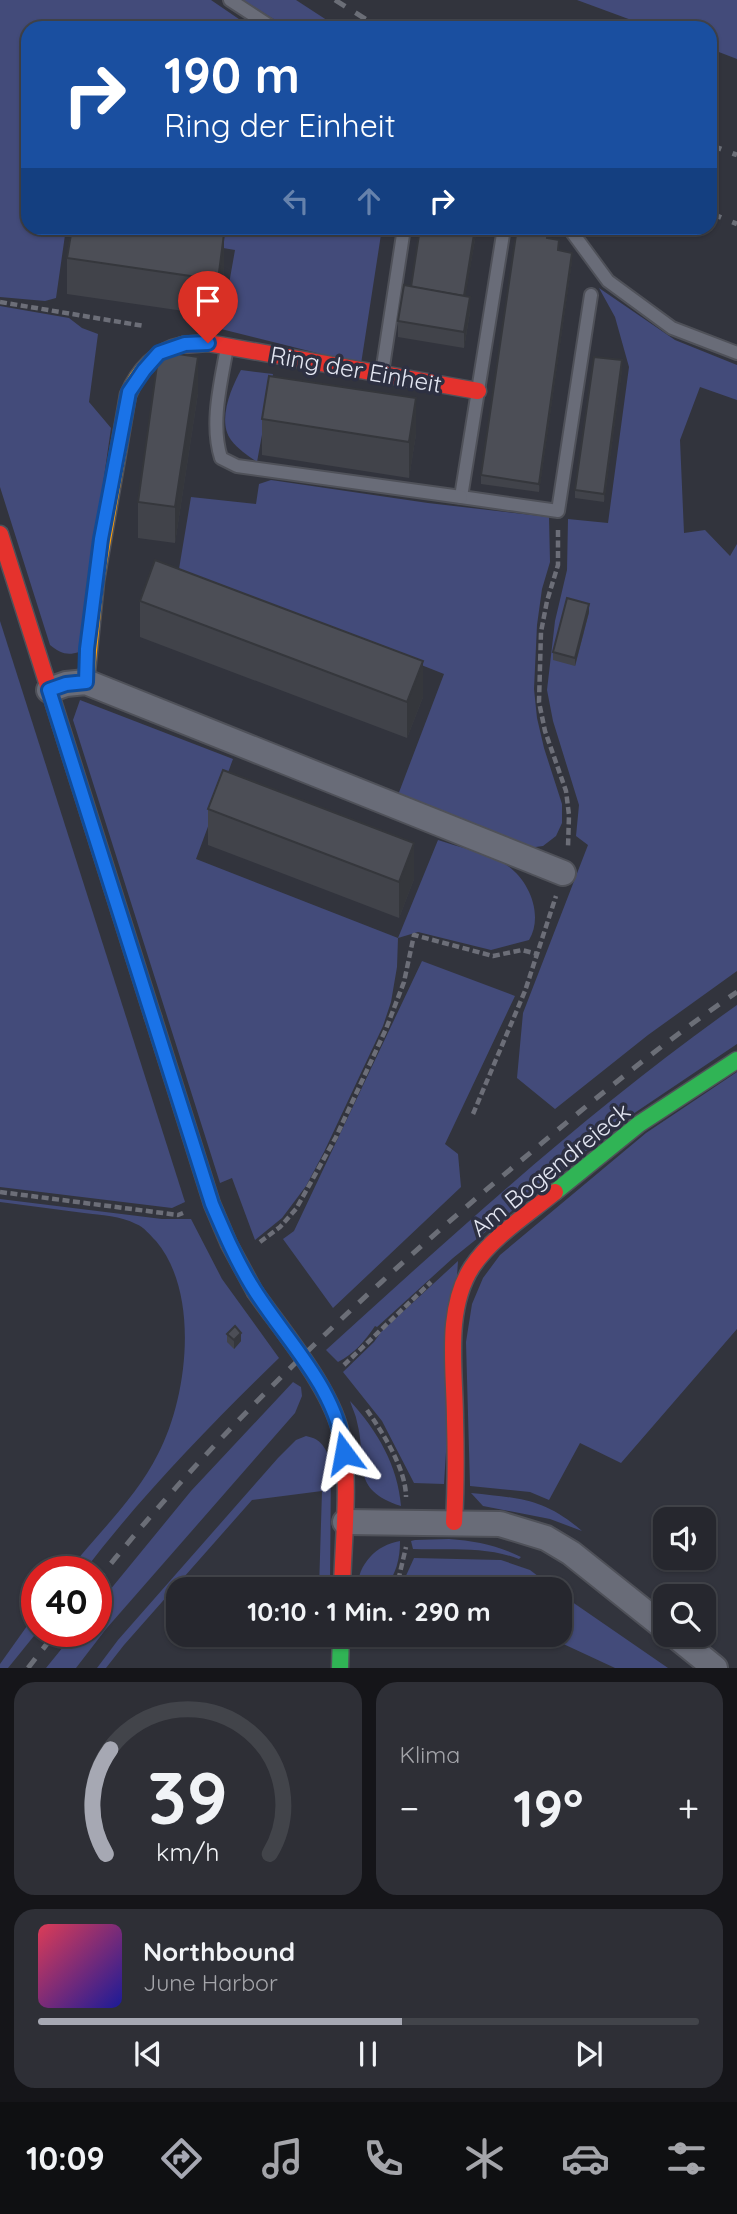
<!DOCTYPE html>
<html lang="de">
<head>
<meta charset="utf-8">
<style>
  :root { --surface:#26272e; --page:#2e2f36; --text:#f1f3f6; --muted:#a4a5aa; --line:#42444a; --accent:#a6a8b3 }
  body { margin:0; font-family:Quicksand,sans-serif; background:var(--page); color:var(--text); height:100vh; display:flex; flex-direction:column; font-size:26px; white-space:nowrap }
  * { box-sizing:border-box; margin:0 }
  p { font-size:23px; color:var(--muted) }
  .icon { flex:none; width:38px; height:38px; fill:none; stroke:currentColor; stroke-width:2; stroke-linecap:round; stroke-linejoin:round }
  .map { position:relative; height:1668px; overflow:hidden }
  .sheet { display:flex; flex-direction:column; gap:14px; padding:14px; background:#151519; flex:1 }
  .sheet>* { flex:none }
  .banner { position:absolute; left:21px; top:21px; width:696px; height:214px; border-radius:21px; box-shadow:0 2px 5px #0004,0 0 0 2px var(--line); background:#1a4fa0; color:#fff; overflow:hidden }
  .tools { position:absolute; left:653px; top:1507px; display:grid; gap:14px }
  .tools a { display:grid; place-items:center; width:63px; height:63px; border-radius:14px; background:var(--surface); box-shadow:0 2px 5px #0004,0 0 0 2px var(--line); font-size:35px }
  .speed { position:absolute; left:21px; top:1556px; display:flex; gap:14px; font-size:35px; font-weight:700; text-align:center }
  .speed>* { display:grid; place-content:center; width:91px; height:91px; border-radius:50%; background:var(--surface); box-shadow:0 2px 5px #0004,0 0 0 2px var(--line); line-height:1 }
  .speed .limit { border:10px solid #d22; background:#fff; color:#111 }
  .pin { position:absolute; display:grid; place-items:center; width:60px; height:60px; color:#fff; margin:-72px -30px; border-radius:50% 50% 50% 0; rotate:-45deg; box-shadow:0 0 7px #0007 }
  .pin .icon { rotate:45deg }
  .me { position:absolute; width:77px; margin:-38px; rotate:347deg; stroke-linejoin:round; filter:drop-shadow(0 0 5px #0008) }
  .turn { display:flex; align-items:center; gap:24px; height:147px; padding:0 28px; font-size:32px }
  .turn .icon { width:91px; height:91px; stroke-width:2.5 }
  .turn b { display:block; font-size:49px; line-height:60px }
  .lanes { display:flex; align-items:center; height:66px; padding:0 28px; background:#0003; justify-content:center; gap:35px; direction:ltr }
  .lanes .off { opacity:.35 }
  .big { font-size:52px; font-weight:700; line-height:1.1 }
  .sheet .tile { flex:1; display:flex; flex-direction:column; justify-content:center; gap:10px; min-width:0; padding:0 24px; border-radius:21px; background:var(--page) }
  .sheet .dial { align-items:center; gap:0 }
  .dial svg { height:182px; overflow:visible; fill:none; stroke:var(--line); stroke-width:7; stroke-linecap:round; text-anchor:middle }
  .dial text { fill:var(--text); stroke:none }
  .song { display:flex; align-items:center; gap:21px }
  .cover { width:84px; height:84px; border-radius:10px; background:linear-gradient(135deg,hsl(350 70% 55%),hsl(240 70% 35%)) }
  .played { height:7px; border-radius:4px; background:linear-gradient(90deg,var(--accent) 55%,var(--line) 55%) }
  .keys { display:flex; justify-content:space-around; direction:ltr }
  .heat { display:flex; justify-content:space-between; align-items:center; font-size:38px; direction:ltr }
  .sheet .tiles { flex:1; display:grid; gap:14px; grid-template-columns:1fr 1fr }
  .tile:last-child { grid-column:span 2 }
  .trip { position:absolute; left:166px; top:1577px; width:406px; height:70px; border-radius:21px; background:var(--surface); box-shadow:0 2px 5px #0004,0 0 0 2px var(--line); font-weight:700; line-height:70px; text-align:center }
  .dock { display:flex; height:112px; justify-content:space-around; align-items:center; background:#0f1012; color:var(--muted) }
  .dock .icon { width:49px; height:49px }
  .dock .selected { color:var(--accent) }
  .dock b { font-size:32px; color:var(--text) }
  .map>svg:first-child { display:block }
</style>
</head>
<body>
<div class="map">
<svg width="737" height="1668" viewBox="0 0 737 1668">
  <rect width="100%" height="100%" fill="#32343d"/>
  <g fill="#434b7a">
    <polygon points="0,0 211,0 252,28 28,28 28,228 66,228 56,298 45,301 0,297"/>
    <polygon points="243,0 296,0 339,28 288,28"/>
    <polygon points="577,0 737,0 737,59 711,49 710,28 653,28"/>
    <polygon points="105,228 382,228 361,364 221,329 235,250"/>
    <polygon points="599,288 675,340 737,365 737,400 700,387 680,440 684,533 705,530 730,556 737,544 737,971 648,1035 555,1109 517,1078 523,1013 588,845 576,836 579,805 553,721 547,690 555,621 567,570 568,519 608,523 629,367 615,317"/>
    <path d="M0,306L69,318L82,328L98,334L89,402L111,428L79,652C67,656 60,653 50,645L0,487Z"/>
    <path d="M241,370L273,374L257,462C248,456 238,449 231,440C217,421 231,388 241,370Z"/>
    <polygon points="271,480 428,503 549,517 550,562 542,589 537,625 534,689 537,718 544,748 562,804 562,823 556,836 543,846 528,848 398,795 444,674 179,569 191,497 256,504 259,484"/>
    <polygon points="0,621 185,1202 172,1208 0,1187"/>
    <path d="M80,700L233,759L196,859L398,938L438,840C458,847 487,853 505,864C529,879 544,915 529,940L491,950L418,932L398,938L397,967L391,1002L383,1026L324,1152L306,1186L282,1218L255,1240L232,1178L220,1183L73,720Z"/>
    <polygon points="422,961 515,996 445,1144 458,1154 461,1187 333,1308 283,1239 294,1231"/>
    <path d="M737,1005V1044L630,1116L453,1258L377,1327L375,1326C365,1341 354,1354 338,1362L326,1350C458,1230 591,1108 737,1005Z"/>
    <polygon points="737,1072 737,1329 621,1463 580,1443 549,1500 530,1492 470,1486 466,1342 472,1304 483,1278 500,1255 646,1133"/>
    <path d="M0,1199L162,1219H191L222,1279L279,1358C210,1425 142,1495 84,1571H68C98,1533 136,1498 158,1454C188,1397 200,1293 156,1241C150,1235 144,1227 136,1224C121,1216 101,1215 84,1213C56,1209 28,1206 0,1202Z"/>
    <polygon points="458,1261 444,1484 414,1483 382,1421 343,1372 374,1342 381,1332"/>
    <polygon points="293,1382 301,1387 302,1396 295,1413 106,1629 76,1668 46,1668 76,1631 96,1631 96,1607 191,1491"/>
    <path d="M350,1401C377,1430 398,1466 401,1506C349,1489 368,1464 357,1422C356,1415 352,1408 350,1401Z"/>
    <path d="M306,1436C322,1439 325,1448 331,1461L330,1589H319L322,1491L252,1500L124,1645L106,1668H97L118,1640L278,1458L296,1440Z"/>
    <path d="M471,1493C518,1498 544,1498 582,1531L550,1519L483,1506Z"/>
    <path d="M449,1539C475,1541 497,1545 521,1557L519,1559C486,1546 449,1550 413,1549L411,1541L415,1540Z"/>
    <path d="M400,1541C400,1560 396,1573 385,1589H357C358,1564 376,1545 400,1541Z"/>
    <polygon points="414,1558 501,1560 530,1570 555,1589 400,1589"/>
    <polygon points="560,1593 565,1597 668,1668 615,1668 544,1635 560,1634"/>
    <polygon points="37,1612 38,1631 8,1668 0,1668 0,1664"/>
  </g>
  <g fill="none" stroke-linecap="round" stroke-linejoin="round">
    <g stroke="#4f5159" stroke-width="16">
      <g id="lane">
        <polyline points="230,0 273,28"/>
        <polyline points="504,228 461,497 558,511 591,295"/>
        <polyline points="569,228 608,281 672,328 737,353"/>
        <path d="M227,347C221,382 210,423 221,458L237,466L461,497"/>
        <polyline points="382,373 404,228"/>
      </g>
    </g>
    <g stroke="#4f5159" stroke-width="28">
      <g id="street">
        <polyline points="49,690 66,684 86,682 563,873"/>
        <polyline points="345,1522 500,1524 546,1538 571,1553 665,1628"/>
        <polyline points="673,1634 715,1668"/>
      </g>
    </g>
    <g stroke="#4f5159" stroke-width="19">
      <g id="fast">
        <polyline points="555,1192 639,1124 737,1060"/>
        <polyline points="340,1668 341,1634"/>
      </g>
    </g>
    <g stroke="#4f5159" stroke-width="19">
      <g id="slow">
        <path d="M86,682L96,581L128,395C138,371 157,350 183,345"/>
        <polyline points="153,1017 212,1204 229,1244 255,1292"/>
      </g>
    </g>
    <g stroke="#4f5159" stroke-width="19">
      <g id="jam">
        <polyline points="183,345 208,343 478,391"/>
        <polyline points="0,534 153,1017"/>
        <path d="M255,1292C283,1332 334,1391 342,1439C350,1483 343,1543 342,1589"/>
        <path d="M454,1522C456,1488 456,1454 455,1420C455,1371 444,1310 472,1267C492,1237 527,1215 555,1192"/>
      </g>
    </g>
    <g stroke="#6c6e78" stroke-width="4.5" stroke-dasharray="7 3.5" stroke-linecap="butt">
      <polyline points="0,302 144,326"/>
      <polyline points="558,530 558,565 547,601 541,632 539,702 545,731 566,791 569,815 568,847"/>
      <polyline points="473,1114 525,991 556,896"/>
      <polyline points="0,1192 178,1215 183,1213"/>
      <polyline points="260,1242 280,1227 296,1209 336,1137 386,1029 404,982 414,935 493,956 522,950 537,954"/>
      <polyline points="344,1365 431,1282"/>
      <path d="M367,1410C383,1433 406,1469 406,1497"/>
      <polyline points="393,1589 398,1581 406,1547"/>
    </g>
    <use href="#lane" stroke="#696c78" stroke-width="12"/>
    <use href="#street" stroke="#696c78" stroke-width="24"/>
    <use href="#fast" stroke="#30b455" stroke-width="16"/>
    <use href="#slow" stroke="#ff9f0a" stroke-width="16"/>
    <use href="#jam" stroke="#e5322d" stroke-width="16"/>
    <g stroke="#6b6e77" stroke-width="5" stroke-dasharray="12 12" stroke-linecap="butt">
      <polyline points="335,0 380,28"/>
      <polyline points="710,145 737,155"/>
      <polyline points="710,213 737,224"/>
      <path d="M96,1582C218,1429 362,1294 512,1168C585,1107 659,1045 737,992"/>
      <polyline points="28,1668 57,1631"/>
    </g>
  </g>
  <g fill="#41434a">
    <polygon points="420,228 477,228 465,296 470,312 464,348 398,337 398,321 411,287"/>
    <polygon points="549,228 548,238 559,251 572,261 539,492 481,484 481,475"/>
    <polygon points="67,258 224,270 218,316 67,294"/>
    <polygon points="622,369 604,502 575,498 575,490"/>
    <polygon points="198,393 175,543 138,538 138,502"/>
    <polygon points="262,419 416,434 409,478 262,455"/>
    <polygon points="140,601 423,697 407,738 140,637"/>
    <polygon points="589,612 575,666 553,660 553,652"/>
    <polygon points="208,809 414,879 399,918 208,845"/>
    <polygon points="227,1334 241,1341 234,1349 227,1342"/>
  </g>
  <g fill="#35373c">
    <polygon points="475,228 477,228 463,311 463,303"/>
    <polygon points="224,234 224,270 218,316 218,280"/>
    <polygon points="572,253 572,261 539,492 539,484"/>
    <polygon points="470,297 470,312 464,348 464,332"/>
    <polygon points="198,357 198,393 175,543 175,507"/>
    <polygon points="622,360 622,369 604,502 604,494"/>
    <polygon points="416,398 416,434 409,478 409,442"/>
    <polygon points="589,604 589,612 575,666 575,658"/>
    <polygon points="423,661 423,697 407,738 407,702"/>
    <polygon points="414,843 414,879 399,918 399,882"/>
    <polygon points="241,1333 241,1341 234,1349 234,1340"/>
  </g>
  <g fill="#4c4e56" stroke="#35373c" stroke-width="2">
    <polygon points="72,228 183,228 224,234 218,280 67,258"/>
    <polygon points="420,228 475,228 464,296 411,287"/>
    <polygon points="517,228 548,228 547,238 559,240 558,250 572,253 539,484 481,475"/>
    <polygon points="404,285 470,297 464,332 398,321"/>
    <polygon points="159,351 198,357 175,507 138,502"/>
    <polygon points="594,357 622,360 604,494 575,490"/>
    <polygon points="269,376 416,398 409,442 262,419"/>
    <polygon points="155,560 423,661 407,702 140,601"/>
    <polygon points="567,598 589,604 575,658 553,652"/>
    <polygon points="223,770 414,843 399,882 208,809"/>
    <polygon points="235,1326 241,1333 234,1340 227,1334"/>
  </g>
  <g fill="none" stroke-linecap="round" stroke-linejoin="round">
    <g stroke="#114b97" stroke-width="18">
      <path id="route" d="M208,343L185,344L159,353L144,370L129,392L101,539L87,649L86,682L66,684L49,690L212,1204C224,1232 236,1260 252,1286C284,1339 338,1388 344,1453"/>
    </g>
    <use href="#route" stroke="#1a73e8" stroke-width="12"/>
  </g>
  <g text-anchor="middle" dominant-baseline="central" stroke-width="7" stroke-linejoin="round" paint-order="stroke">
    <g font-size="24" fill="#e4e7f3" stroke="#2d3042">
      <text transform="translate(356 369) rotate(10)">Ring der Einheit</text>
      <text transform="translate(550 1169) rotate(-39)">Am Bogendreieck</text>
    </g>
  </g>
</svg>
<div class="tools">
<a><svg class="icon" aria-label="sound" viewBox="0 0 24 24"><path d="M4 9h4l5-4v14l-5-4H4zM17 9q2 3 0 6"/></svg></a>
<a><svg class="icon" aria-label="search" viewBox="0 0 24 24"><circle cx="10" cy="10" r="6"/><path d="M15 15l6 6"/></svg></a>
</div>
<div class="speed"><div class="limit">40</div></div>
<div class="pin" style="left:208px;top:343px;background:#d93025"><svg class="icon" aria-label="arrive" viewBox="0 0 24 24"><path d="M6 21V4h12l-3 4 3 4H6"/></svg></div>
<svg class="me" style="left:344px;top:1453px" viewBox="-20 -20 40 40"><path d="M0-17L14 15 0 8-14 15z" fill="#1a73e8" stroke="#fff" stroke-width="4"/></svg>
<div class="trip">10:10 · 1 Min. · 290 m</div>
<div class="banner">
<div class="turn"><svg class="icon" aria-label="right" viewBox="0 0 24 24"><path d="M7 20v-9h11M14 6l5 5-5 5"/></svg><div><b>190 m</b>Ring der Einheit</div></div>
<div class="lanes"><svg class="icon off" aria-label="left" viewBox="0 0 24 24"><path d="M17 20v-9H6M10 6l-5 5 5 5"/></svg><svg class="icon off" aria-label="ahead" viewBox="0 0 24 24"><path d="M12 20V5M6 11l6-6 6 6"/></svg><svg class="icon" aria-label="right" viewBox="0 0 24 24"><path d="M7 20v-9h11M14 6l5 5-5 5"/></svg></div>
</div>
</div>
<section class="sheet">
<div class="tiles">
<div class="tile dial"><svg viewBox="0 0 100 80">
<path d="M14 69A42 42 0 1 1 86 69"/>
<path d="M14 69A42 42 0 0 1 16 23" stroke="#a6a8b3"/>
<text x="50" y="56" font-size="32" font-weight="700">39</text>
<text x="50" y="72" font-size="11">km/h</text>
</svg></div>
<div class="tile"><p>Klima</p>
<div class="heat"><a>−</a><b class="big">19°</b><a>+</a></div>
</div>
<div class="tile">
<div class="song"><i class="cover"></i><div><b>Northbound</b><p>June Harbor</p></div></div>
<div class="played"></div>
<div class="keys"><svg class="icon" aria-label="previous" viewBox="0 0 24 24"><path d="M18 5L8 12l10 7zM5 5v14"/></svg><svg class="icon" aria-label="pause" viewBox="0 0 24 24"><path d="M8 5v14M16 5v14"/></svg><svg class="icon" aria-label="next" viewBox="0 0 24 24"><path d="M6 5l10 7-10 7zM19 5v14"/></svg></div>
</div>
</div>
</section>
<nav class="dock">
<b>10:09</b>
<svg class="icon selected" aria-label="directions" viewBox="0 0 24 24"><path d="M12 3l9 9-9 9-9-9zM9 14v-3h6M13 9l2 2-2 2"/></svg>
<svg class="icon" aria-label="music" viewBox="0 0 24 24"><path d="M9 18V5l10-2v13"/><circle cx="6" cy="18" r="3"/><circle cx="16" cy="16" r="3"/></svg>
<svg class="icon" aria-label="phone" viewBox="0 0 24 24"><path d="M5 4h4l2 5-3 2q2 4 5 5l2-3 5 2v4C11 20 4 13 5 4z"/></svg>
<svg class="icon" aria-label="climate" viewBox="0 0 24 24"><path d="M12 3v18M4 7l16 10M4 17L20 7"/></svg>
<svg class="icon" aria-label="car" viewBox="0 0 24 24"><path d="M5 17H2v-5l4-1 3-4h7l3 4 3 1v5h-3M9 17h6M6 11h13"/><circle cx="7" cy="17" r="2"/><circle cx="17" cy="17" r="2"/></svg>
<svg class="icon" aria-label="filters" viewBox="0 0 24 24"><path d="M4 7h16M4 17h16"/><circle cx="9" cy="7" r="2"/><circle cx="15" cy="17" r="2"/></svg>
</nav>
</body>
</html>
